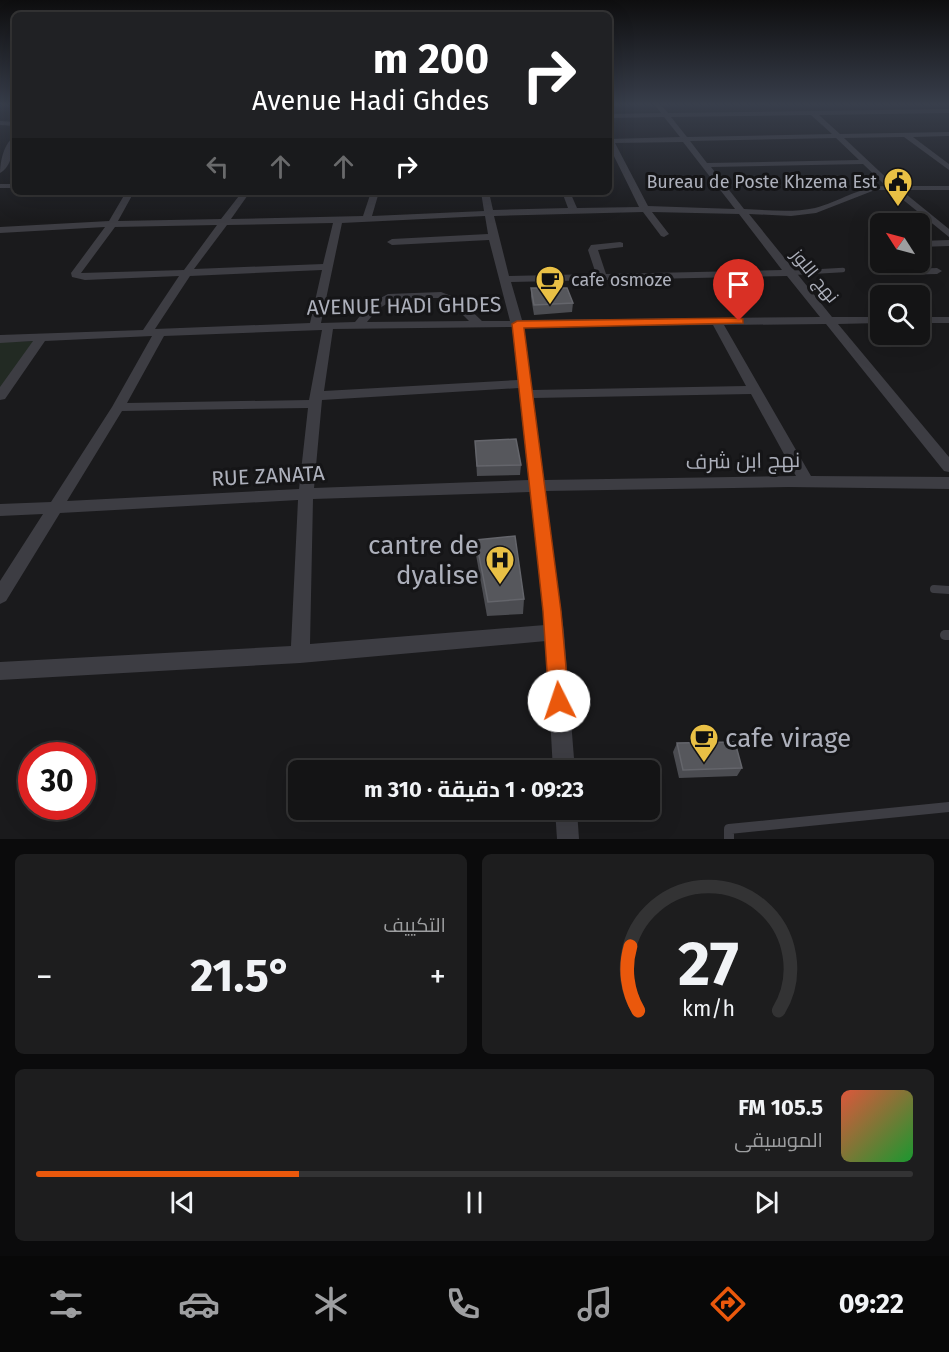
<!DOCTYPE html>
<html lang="ar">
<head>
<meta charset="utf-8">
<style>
  :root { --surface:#141415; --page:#1d1d1e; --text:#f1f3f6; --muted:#9d9ea0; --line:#333334; --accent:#ea580c }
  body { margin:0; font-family:"Fira Sans",Cairo,sans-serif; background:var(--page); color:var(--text); direction:rtl; height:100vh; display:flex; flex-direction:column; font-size:22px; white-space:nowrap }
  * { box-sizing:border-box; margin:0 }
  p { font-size:20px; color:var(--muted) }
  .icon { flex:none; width:33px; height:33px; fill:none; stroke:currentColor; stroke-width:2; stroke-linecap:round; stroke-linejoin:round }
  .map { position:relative; height:839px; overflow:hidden; direction:ltr }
  .drawer { display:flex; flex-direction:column; gap:15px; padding:15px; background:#0b0b0c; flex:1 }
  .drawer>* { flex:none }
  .top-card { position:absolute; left:12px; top:12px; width:600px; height:183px; border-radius:9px; box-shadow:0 6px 24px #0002,0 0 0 2px var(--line); direction:rtl; background:#202124; color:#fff; overflow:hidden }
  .needle { width:39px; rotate:306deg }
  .controls { position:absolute; left:870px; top:213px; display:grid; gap:12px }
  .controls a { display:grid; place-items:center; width:60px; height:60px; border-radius:9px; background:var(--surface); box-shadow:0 6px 24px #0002,0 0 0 2px var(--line); font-size:30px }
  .speed { position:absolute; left:18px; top:742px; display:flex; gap:12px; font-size:30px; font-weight:700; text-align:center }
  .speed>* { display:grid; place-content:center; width:78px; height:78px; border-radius:50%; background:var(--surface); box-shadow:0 6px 24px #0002,0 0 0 2px var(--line); line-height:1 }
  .speed .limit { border:9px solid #d22; background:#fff; color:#111 }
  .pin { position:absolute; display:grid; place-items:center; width:51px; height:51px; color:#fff; margin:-62px -26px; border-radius:50% 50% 50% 0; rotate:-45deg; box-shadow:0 0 6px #0007 }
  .pin .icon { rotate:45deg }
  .me { position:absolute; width:66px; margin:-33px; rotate:356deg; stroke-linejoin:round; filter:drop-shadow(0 0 4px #0008) }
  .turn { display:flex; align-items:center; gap:21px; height:126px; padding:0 24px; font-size:27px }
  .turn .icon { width:78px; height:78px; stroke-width:2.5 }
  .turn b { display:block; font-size:42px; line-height:51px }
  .lanes { display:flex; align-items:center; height:57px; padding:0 24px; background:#0003; justify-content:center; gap:30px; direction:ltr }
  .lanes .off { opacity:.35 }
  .big { font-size:45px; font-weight:700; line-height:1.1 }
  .drawer .card { flex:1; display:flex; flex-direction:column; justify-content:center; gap:9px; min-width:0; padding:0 21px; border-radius:9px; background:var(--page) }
  .drawer .dial { align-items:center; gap:0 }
  .dial svg { height:156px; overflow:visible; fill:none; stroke:var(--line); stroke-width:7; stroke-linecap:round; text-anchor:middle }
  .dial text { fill:var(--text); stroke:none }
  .song { display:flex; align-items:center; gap:18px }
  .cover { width:72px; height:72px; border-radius:9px; background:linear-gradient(135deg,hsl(10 70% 55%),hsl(130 70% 35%)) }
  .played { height:6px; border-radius:3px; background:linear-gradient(90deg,var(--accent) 30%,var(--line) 30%) }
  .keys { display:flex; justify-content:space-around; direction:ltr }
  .heat { display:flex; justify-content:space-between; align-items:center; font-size:33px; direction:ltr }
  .drawer .tiles { flex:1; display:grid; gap:15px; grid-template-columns:1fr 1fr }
  .card:last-child { grid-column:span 2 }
  .trip { position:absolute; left:288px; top:760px; width:372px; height:60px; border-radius:9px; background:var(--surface); box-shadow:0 6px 24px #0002,0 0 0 2px var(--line); font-weight:700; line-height:60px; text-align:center; direction:rtl }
  .menu { display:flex; height:96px; justify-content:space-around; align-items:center; background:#080808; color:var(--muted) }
  .menu .icon { width:42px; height:42px }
  .menu .selected { color:var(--accent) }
  .menu b { font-size:27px; color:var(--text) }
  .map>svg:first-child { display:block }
</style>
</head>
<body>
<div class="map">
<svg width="949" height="839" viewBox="0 0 949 839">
  <rect width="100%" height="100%" fill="#1a1a1c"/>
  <polygon fill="#222a23" points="37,341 0,392 0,342"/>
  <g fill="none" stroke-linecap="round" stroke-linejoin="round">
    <polyline stroke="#3d3d43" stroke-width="4.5" points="790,273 843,270"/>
    <polyline stroke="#3d3d43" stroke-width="8" points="934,589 949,590"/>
    <g stroke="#3d3d43" stroke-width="10">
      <polyline points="945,635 949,635"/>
      <polyline points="729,839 729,829 949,807"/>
    </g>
    <g fill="#3d3d43" fill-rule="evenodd">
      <path d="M655,105H661L668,113L949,109V113L819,115L840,134L949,132V136L913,137L949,164V170L904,137L844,138L895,186H949V190H901L949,229V237L891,190H875L816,213L791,216L749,214L832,317H880V323L838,324L949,457V472L944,471L826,324L724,325L811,476L949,477V489L788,487L545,491L564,632L575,771H553L546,641L300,663L0,680V662L291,646L298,500L60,513L6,601L0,604V581L43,514L0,516V504L51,502L112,407L152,336L45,341L5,399L0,400V387L33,341L0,343V335L143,330L179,276L85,280L72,277L71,273L105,227L0,233V227L109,221L126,192H134L118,221L221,219L242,192H250L231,219L363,216L371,192H379L372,216L484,211L481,192H489L493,210L568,208L562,192H570L577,208L639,207L609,146V139L680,137L664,117L609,118V114L661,113ZM811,115L832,134L687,137L671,117ZM836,138L859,160L707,163L690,141ZM683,142L735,209L648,206L615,143ZM863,164L886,186C860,186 839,202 815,208C792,213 767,210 744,209L711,167ZM643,212L661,236L664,237L669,234L652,212L739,214L782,270L606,274L598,250L623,247V243L620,242L591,245L588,250L596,274L509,276L494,216ZM485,216L488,234L392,239L387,242L392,245L489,240L510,321H482L459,299L441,292L388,294L371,303L355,322L321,323L342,223ZM333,223L323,264L194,269L227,225ZM217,225L184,270L81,273L115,227ZM322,270L310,323L155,329L190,276ZM787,276L820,317L522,320L511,282ZM439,298L451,303L469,321L367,322C391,292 404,299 439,298ZM713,325L746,386L532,390L523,327ZM512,327L518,380L324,391L333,329ZM322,330L309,400L127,403L164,336ZM519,388L529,480L314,488L322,400ZM751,394L796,476L544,480L533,398ZM308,408L299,489L67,501L122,411ZM530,492L545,625L310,644L313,499Z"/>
      <polygon points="0,121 15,122 15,126 0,125"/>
      <rect x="0" y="184" width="15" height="4"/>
      <polygon points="949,240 949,246 920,247 920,241"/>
      <polygon points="880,241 880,258 877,257 868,246"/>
      <polygon points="882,262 894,262 901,269 937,268 942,271 937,274 899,275"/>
      <rect x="920" y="317" width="29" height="6"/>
      <polygon points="555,810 577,810 579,839 557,839"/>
    </g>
    <path fill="#3d3d43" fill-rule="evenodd" d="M15,136C15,148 11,167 0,173C0,161 4,143 15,136Z"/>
  </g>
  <g fill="#4b4c51">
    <polygon points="531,288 573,303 572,312 534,315 531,297"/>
    <polygon points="475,441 521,465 520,475 477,476"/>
    <polygon points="476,540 524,599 523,614 487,616 476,555"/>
    <polygon points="677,743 742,768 737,776 679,778 673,752"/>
  </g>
  <g fill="#56575c" stroke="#64656b" stroke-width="1.5">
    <polygon points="531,288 567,288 573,303 534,305"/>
    <polygon points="516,439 521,465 477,466 475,441"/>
    <polygon points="515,536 524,599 488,602 476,540"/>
    <polygon points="735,742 742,768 683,770 677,743"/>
  </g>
  <linearGradient id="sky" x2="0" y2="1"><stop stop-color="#0e0e0f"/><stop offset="0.47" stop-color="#383e4b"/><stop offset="1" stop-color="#383e4b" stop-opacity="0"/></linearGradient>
  <rect width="949" height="222" fill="url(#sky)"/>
  <polygon fill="#ea580c" stroke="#983908" stroke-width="1.5" points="739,318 743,319 743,323 524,328 561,611 569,701 566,708 559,711 552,708 549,701 543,611 512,324 517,321"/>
  <defs>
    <g id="civic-pin" transform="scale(1.5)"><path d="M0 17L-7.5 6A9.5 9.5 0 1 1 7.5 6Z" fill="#e9c045" stroke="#151517"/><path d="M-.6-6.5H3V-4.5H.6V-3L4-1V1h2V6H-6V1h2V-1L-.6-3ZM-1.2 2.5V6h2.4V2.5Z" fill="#111"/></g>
    <g id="cafe-pin" transform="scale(1.5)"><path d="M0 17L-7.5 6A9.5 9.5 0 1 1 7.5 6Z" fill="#e9c045" stroke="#151517"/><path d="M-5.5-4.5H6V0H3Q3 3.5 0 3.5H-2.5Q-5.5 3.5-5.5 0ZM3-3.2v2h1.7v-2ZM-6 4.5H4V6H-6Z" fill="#111"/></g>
    <g id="hospital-pin" transform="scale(1.5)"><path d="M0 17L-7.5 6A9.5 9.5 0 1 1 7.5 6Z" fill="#e9c045" stroke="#151517"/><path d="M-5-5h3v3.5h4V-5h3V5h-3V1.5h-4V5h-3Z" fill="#111"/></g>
  </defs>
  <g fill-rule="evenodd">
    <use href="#civic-pin" x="898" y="182"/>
    <use href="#cafe-pin" x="550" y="280"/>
    <use href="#hospital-pin" x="500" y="560"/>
    <use href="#cafe-pin" x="704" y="738"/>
  </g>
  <g text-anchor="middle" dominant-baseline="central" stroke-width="6" stroke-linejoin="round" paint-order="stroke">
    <g font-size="18" fill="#adb0bb" stroke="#151517" text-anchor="end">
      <text x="877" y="182">Bureau de Poste Khzema Est</text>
      <text x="571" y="280" text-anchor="start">cafe osmoze</text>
    </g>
    <g font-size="18" fill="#adb0bb" stroke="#151517">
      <text transform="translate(815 276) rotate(51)">نهج اللوز</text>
    </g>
    <g font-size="21" fill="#adb0bb" stroke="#151517">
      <text transform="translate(404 306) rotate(-1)">AVENUE HADI GHDES</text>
      <text transform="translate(743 461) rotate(-1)">نهج ابن شرف</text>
      <text transform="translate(268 476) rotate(-3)">RUE ZANATA</text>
    </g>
    <g font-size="26" fill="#adb0bb" stroke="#151517" text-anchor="end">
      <text x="479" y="545">cantre de<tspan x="479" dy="30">dyalise</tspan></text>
      <text x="725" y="738" text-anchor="start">cafe virage</text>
    </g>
  </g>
</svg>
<div class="controls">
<a><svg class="needle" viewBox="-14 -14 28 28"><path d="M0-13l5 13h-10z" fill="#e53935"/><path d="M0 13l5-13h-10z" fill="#9d9ea0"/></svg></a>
<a><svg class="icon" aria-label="search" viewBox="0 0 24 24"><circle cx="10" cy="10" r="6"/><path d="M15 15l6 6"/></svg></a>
</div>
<div class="speed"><div class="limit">30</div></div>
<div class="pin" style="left:739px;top:321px;background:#d93025"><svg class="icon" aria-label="arrive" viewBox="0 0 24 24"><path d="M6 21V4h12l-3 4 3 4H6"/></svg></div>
<svg class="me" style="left:559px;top:701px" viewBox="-20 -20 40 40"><circle r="19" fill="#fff"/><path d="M0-13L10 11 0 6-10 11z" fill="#ea580c"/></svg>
<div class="trip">09:23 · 1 دقيقة · 310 m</div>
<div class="top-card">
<div class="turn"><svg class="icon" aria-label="right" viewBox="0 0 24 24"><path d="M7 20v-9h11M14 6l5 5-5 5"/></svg><div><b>200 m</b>Avenue Hadi Ghdes</div></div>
<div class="lanes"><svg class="icon off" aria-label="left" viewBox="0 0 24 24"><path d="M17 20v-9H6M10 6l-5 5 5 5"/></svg><svg class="icon off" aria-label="ahead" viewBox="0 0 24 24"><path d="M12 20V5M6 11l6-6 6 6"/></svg><svg class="icon off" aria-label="ahead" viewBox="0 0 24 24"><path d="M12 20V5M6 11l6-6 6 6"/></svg><svg class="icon" aria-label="right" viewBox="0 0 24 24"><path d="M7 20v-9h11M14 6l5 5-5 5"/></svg></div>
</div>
</div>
<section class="drawer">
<div class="tiles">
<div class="card dial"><svg viewBox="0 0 100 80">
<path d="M14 69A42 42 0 1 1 86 69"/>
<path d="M14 69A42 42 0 0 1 10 36" stroke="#ea580c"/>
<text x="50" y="56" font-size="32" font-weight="700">27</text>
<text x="50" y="72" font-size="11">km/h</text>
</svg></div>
<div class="card"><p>التكييف</p>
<div class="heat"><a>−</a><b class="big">21.5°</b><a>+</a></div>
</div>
<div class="card">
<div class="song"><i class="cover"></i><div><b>105.5 FM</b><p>الموسيقى</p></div></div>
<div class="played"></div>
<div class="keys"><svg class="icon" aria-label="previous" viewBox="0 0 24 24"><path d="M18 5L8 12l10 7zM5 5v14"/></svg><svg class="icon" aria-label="pause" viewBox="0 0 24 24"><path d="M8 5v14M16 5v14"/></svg><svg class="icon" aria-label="next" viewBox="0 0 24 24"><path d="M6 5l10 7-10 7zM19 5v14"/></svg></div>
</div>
</div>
</section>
<nav class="menu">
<b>09:22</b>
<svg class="icon selected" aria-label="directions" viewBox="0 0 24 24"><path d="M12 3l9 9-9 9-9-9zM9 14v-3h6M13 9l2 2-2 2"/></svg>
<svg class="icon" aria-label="music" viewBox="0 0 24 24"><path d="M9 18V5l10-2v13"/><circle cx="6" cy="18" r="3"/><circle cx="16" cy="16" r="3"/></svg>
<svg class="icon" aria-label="phone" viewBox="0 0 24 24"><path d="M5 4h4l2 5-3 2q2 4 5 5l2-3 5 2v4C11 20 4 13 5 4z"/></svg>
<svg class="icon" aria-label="climate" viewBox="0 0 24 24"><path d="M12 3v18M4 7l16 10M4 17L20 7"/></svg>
<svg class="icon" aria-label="car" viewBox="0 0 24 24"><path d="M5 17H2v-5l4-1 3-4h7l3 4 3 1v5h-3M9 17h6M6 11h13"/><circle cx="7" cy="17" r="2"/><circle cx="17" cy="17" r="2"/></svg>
<svg class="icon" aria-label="filters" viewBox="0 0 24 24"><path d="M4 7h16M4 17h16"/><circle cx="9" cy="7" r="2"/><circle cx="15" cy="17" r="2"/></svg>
</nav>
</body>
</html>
